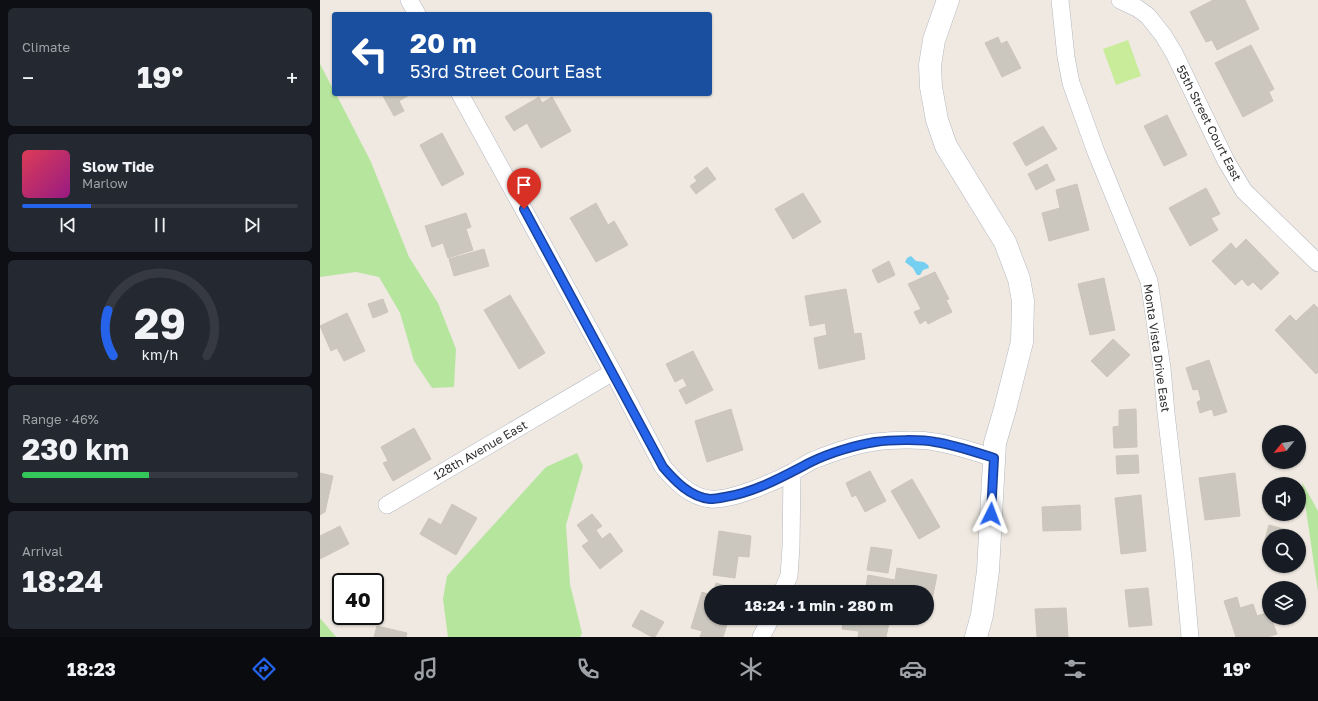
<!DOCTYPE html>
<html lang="en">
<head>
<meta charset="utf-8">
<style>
  :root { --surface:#171b24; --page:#242831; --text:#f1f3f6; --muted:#9ea1a6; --line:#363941; --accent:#2563eb }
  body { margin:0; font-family:"Golos Text",sans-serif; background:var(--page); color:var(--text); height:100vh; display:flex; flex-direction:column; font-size:15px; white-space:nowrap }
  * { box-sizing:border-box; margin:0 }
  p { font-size:13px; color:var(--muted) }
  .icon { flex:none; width:22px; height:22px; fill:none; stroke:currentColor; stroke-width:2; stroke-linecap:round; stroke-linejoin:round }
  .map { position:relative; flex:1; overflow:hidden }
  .side { display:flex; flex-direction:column; gap:8px; padding:8px; background:#0d0f14; width:320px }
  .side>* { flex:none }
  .banner { position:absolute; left:12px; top:12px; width:380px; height:84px; border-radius:4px; box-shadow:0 1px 3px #0004; background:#1a4fa0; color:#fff; overflow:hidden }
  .needle { width:26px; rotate:240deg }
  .tools { position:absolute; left:942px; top:425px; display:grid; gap:8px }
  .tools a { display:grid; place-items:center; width:44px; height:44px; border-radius:50%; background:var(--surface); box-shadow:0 1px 3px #0004; font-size:20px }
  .speed { position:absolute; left:12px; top:573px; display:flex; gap:8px; font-size:20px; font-weight:700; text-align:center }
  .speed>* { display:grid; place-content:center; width:52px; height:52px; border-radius:50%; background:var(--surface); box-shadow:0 1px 3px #0004; line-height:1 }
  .speed .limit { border:2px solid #111; border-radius:6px; background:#fff; color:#111 }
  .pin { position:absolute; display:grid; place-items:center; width:34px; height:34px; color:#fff; margin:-41px -17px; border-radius:50% 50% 50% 0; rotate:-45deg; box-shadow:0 0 4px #0007 }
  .pin .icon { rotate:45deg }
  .me { position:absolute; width:44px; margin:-22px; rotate:3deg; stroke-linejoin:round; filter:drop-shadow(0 0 3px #0008) }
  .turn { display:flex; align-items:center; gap:14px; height:84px; padding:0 12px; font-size:18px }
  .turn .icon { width:52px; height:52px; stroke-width:2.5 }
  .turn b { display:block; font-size:28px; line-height:34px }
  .big { font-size:30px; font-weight:700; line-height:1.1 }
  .side .tile { flex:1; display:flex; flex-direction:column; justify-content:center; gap:6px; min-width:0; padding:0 14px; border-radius:6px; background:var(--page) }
  .side .dial { align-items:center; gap:0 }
  .dial svg { height:104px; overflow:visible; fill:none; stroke:var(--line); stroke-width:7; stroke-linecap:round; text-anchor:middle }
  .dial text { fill:var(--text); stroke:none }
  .song { display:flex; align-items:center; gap:12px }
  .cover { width:48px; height:48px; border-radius:6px; background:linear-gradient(135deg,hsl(350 70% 55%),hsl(310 70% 35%)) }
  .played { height:4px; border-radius:2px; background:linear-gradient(90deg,var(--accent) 25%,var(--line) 25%) }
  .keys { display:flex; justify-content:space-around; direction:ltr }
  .heat { display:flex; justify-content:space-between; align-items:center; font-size:22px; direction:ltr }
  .charge { height:6px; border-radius:3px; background:linear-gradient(90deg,#34c759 46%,var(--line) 0) }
  .trip { position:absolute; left:384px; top:585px; width:230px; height:40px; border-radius:20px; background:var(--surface); box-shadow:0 1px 3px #0004; font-weight:700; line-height:40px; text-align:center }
  .tabs { display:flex; height:64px; justify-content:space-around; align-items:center; background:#090b0e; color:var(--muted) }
  .tabs .icon { width:28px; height:28px }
  .tabs .active { color:var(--accent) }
  .tabs b { font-size:18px; color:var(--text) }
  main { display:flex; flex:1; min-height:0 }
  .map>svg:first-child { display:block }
</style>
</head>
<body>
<main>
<section class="side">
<div class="tile"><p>Climate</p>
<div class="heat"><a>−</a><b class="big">19°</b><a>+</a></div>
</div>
<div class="tile">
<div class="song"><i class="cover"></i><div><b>Slow Tide</b><p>Marlow</p></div></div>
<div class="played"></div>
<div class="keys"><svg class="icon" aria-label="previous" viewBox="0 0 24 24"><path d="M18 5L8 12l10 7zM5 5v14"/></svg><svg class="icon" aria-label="pause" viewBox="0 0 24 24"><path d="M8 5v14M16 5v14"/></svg><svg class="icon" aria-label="next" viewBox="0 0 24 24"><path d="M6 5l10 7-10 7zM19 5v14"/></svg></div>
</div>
<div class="tile dial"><svg viewBox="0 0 100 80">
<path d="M14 69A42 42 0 1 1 86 69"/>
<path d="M14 69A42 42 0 0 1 10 34" stroke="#2563eb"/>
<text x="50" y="56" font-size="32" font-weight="700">29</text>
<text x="50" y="72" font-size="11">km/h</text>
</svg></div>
<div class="tile"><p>Range · 46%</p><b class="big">230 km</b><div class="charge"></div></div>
<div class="tile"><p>Arrival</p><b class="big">18:24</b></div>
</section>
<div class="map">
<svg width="998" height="637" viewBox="0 0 998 637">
  <rect width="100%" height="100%" fill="#efe9e1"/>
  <g fill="#b6e59e">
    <polygon points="0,64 14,91 14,94 16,94 51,162 89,257 118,303 136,349 134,387 112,388 94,361 80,313 59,277 36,272 0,277"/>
    <polygon points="257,453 263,466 246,525 250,584 262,633 260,637 128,637 123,599 127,576 226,467"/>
    <polygon points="982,482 998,511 998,592"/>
    <polygon points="0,618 16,637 0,637"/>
  </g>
  <polygon fill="#c9ec9a" points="808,40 821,76 796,85 783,49"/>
  <polygon fill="#75cff0" points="591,256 596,261 604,262 608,265 609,268 603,270 600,275 597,275 593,268 585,262 587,258"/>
  <g fill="#cbc7bf" stroke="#cbc5ba">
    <polygon points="893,0 925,0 939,29 897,50 892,40 886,42 870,12"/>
    <polygon points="678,37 681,44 687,41 701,68 682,77 665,43"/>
    <polygon points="931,45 954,89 949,92 953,101 923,117 895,63"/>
    <polygon points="62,94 91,94 79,101 84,111 74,116"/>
    <polygon points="219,97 222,103 232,97 251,131 221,148 207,123 194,131 185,117"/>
    <polygon points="847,115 867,155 844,166 824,126"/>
    <polygon points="723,126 737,149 706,166 693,143"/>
    <polygon points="122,133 144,174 122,186 100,145"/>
    <polygon points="727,164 735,180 716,190 708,174"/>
    <polygon points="387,167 396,179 376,194 370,186 377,181 374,177"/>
    <polygon points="757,184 769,230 729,241 722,213 740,208 736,190"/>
    <polygon points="886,188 900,214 891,218 898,230 870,246 849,208"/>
    <polygon points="483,193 501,222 473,239 455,209"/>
    <polygon points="276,203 288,225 294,221 308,245 276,262 250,218"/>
    <polygon points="146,213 151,227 146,229 153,250 128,258 123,243 112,247 105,226"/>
    <polygon points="926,239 959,273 941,290 933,282 928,286 922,279 915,285 892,261 911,243 916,249"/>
    <polygon points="164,249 169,266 134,276 129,259"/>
    <polygon points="569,261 575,275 558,283 552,270"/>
    <polygon points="615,272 629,299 626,300 632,312 608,324 606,320 600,324 594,312 601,309 588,284"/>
    <polygon points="784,278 795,330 770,335 758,284"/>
    <polygon points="526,289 534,334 541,333 545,359 499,369 494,338 507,335 505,323 490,326 485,296"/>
    <polygon points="190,295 225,353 199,369 164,310"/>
    <polygon points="63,299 68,312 53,318 48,304"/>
    <polygon points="994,304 998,308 998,372 996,374 955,330 970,315 976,321"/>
    <polygon points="27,313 45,351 24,361 17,348 11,351 0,326"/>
    <polygon points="793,339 810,355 787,377 771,361"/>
    <polygon points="373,351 393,390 366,404 359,390 367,386 363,378 355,382 346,364"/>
    <polygon points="889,360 907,412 894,416 892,409 880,413 877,402 881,400 878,389 873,390 866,368"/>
    <polygon points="411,409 423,450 387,462 375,421"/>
    <polygon points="816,409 817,447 794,448 793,427 799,426 799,410"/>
    <polygon points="94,428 111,459 73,481 63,463 68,461 61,447"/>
    <polygon points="818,455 819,473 797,474 796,456"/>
    <polygon points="550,471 566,501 545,512 536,495 532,497 526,483"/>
    <polygon points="0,473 13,476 5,512 0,515"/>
    <polygon points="915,473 920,516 885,520 879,478"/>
    <polygon points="592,479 620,527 599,539 571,491"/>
    <polygon points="821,495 826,551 801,554 795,498"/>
    <polygon points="132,504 157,518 136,555 100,534 109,518 121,525"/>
    <polygon points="760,505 761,530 723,531 722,507"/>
    <polygon points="272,514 282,526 276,530 282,539 290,533 303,551 280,569 262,546 269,541 257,525"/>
    <polygon points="949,525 975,532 974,536 949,536 949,545 944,543"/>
    <polygon points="20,526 29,544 0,559 0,536"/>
    <polygon points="399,531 431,536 429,557 418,556 415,578 393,575"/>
    <polygon points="551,547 572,550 568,573 547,570"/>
    <polygon points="577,568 617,575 610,610 607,610 607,592 545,592 548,575 575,580"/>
    <polygon points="396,583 418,590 417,592 393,592"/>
    <polygon points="828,588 832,625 809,627 805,590"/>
    <polygon points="382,592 391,595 391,618 409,618 403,637 380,637 382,631 371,628"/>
    <polygon points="917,597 920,608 933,604 937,616 949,612 949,618 951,618 957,634 948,637 916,637 904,601"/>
    <polygon points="746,608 748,637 717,637 715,609"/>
    <polygon points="321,610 344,622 335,637 332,637 312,626"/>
    <polygon points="524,618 570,618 566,637 538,637 539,631 522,629"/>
    <polygon points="57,626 87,633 86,637 54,637"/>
  </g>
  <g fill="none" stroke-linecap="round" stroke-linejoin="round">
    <g stroke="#b4b7c1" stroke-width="18">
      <g id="street">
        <polyline points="89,0 97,14"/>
        <polyline points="740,0 746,57 751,83 776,152 829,281 842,368 846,413 863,558 870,637"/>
        <polyline points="800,0 817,8 828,16 843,35 854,53 906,161 924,191 998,263"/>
        <path d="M140,94L293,372L343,467C355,481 370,497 390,499C411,501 454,482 473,472C480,468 487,463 494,460C514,452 534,445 555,442C571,440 600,439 615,442C635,445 655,452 674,458"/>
        <polyline points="67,505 293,372"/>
        <polyline points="462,592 469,576 471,547 472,473"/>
        <polyline points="441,637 451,618"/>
      </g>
    </g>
    <g stroke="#b4b7c1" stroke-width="23">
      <polyline id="secondary" points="628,0 614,40 610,65 611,87 617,120 626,146 685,242 699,279 703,301 702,342 685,409 675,443 668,571 662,615 656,637"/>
    </g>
    <use href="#street" stroke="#fff" stroke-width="17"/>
    <use href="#secondary" stroke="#fff" stroke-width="22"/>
  </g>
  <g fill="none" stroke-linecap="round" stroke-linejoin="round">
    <g stroke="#184099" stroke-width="10">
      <path id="route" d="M204,209L343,467C355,481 370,497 390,499C394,499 400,498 405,497C436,492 464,476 491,462C509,453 536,445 555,442C569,440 601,439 615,442C635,445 655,452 674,458L671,514"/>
    </g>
    <use href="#route" stroke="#2563eb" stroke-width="7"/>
  </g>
  <g text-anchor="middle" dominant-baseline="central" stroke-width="4" stroke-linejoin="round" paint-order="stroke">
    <g font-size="12" fill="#2e2e2e" stroke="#fff">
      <text transform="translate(889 123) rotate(63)">55th Street Court East</text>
      <text transform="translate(837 348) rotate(82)">Monta Vista Drive East</text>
      <text transform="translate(160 450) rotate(-30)">128th Avenue East</text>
    </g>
  </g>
</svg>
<div class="tools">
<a><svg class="needle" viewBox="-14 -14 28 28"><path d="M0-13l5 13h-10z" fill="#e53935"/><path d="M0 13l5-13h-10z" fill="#9ea1a6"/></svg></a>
<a><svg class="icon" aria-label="sound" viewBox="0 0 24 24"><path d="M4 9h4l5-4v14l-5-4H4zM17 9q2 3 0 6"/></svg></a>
<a><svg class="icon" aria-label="search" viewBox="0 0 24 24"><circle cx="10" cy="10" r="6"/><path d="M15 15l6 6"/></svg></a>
<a><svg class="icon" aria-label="layers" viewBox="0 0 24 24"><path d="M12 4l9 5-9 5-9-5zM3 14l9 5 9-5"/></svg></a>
</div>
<div class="speed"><div class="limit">40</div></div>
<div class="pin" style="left:204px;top:209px;background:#d93025"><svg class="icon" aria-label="arrive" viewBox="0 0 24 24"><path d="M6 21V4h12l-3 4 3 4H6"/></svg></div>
<svg class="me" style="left:671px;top:514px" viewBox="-20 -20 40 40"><path d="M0-17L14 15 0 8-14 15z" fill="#2563eb" stroke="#fff" stroke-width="4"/></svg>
<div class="trip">18:24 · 1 min · 280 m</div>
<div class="banner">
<div class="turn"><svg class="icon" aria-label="left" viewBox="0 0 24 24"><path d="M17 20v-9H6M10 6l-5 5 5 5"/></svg><div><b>20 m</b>53rd Street Court East</div></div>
</div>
</div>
</main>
<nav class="tabs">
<b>18:23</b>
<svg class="icon active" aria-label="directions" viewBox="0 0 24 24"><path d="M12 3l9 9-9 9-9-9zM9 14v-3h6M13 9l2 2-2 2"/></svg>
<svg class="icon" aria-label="music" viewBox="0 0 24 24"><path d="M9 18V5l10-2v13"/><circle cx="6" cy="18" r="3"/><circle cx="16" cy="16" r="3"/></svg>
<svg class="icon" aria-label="phone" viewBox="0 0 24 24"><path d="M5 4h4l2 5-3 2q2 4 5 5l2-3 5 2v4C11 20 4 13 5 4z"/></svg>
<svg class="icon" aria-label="climate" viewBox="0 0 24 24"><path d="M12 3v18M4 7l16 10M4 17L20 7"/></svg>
<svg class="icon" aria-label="car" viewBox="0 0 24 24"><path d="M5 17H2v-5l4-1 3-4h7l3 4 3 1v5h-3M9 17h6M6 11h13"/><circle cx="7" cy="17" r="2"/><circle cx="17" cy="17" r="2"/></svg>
<svg class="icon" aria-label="filters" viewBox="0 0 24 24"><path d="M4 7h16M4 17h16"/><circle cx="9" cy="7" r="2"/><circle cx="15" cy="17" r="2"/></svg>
<b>19°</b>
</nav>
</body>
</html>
